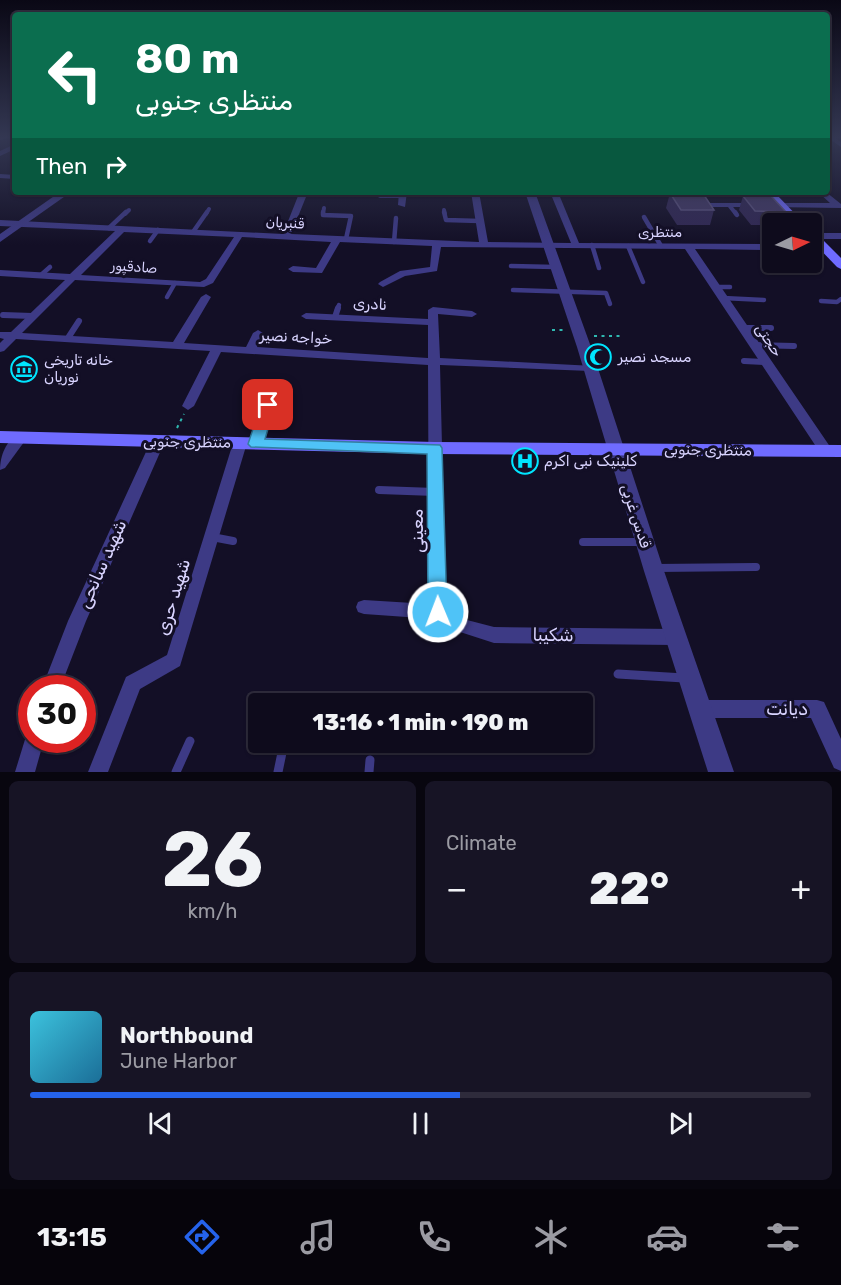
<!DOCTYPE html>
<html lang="en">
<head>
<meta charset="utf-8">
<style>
  :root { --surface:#0e0b1c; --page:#171425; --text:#f1f3f6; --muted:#9b9ba3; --line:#2e2b3b; --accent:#2563eb }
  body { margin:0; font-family:Rubik,"Noto Naskh Arabic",sans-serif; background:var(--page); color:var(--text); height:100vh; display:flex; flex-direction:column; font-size:22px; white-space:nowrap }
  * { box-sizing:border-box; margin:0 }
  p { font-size:20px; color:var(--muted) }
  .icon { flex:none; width:33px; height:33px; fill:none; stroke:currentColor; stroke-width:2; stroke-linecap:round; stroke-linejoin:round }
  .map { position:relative; height:772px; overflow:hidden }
  .drawer { display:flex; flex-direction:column; gap:9px; padding:9px; background:#08060f; flex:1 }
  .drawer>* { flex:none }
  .hud { position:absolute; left:12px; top:12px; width:818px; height:183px; border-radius:6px; box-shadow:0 2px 4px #0004,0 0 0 2px var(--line); background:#0b6e4f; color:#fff; overflow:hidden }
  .needle { width:39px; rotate:85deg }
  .buttons { position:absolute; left:762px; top:213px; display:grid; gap:12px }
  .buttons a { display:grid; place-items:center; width:60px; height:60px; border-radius:6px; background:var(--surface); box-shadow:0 2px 4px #0004,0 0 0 2px var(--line); font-size:30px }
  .speed { position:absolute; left:18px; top:675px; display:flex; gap:12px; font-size:30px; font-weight:700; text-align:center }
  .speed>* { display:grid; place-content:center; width:78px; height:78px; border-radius:50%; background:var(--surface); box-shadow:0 2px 4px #0004,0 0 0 2px var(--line); line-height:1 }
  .speed .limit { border:9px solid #d22; background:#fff; color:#111 }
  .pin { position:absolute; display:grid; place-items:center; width:51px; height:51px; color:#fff; margin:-26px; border-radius:12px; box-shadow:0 3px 9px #0006 }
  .me { position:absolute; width:66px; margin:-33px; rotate:359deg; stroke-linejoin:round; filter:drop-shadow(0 0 4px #0008) }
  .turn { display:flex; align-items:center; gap:21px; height:126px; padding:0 24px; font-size:27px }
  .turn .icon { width:78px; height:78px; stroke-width:2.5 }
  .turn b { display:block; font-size:42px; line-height:51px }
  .then { display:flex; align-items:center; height:57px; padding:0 24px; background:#0003; gap:12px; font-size:22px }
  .big { font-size:45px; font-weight:800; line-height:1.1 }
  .drawer .widget { flex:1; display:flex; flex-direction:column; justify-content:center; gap:9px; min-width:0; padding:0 21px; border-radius:9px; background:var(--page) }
  .drawer .dial { align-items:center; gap:0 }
  .dial b { font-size:78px; line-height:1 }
  .song { display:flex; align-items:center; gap:18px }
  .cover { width:72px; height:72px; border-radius:9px; background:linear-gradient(135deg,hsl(190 70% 55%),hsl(200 70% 35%)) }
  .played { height:6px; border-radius:3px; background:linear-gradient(90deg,var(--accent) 55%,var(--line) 55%) }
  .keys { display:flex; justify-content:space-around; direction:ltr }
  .heat { display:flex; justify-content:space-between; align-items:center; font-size:33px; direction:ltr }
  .drawer .tiles { flex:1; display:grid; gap:9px; grid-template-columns:1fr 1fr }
  .widget:last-child { grid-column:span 2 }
  .trip { position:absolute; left:248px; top:693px; width:345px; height:60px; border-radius:6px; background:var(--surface); box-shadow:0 2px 4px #0004,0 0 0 2px var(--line); font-weight:800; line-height:60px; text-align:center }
  .tab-bar { display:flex; height:96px; justify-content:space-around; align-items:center; background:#06040b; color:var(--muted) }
  .tab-bar .icon { width:42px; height:42px }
  .tab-bar .active { color:var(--accent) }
  .tab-bar b { font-size:27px; color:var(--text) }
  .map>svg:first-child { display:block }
</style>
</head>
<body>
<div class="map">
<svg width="841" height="772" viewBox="0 0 841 772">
  <rect width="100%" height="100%" fill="#130f26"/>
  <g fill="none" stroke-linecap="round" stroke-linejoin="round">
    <g stroke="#2fb8b0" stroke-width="2" stroke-dasharray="3 4.5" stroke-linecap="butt">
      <polyline points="552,330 566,330"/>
      <polyline points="594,336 620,336"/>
      <polyline points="177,428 184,414"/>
    </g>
    <g stroke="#3d3a85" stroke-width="4">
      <polyline points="0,138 3,137"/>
      <polyline points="100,195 105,192"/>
      <polyline points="380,196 403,196"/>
      <polyline points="729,205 736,214"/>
      <polyline points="444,210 445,214"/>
      <polyline points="125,214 129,210"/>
      <polyline points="206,214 209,209"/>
      <polyline points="323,214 324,208"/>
    </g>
    <g stroke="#3d3a85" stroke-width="4.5">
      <polyline points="323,212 323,215 351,216 346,239"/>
      <polyline points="444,212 446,220 480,221"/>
      <polyline points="735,212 737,215"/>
      <polyline points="644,217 661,246"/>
      <polyline points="109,228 126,212"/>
      <polyline points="193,232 207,212"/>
      <polyline points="150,241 158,230"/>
      <polyline points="394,242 396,218"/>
      <polyline points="592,245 599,268"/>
      <polyline points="628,246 643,282"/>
      <polyline points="511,266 555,267"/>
      <polyline points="41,275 50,267"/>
      <polyline points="716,287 730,287"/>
      <polyline points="513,290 606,293 610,304"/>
      <polyline points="167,297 175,283"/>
      <polyline points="723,298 764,300"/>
      <polyline points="821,301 837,302 841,299"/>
      <polyline points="337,310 339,305"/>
    </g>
    <g stroke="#3d3a85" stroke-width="6">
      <polyline points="3,315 32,316"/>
      <polyline points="335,317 338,308"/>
      <polyline points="743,328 771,328"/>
      <polyline points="68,338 79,321"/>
      <polyline points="755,345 794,346"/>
      <polyline points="744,361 766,362"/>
    </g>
    <g stroke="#3d3a85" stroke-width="8">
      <polyline points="379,490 435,492"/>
      <polyline points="212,537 233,541"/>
      <polyline points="583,542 641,542"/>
      <polyline points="656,568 756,567"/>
    </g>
    <g stroke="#3d3a85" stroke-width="9">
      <polyline points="618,674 684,678"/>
      <polyline points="176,772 190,741"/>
      <polyline points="278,772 284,743"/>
      <polyline points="369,772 370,760"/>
    </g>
    <g fill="#3d3a85" fill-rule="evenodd">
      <polygon points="827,137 834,137 841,142 841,147"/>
      <polygon points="15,144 15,149 0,156 0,151"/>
      <polygon points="0,174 15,175 15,179 0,178"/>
      <path d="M252,192H308L291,234L479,242L471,192H479L488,242L571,243L550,192H558L579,243L772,244V250L695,249L833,451L831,454H821L685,249L441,247L437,271L405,276L383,287L378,284L380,282L400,271L430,267L432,246L340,242L322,273L293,272L288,269L293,266L316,268L331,242L242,237L213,283L204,287L75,280L22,333L173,342L201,297L206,294L211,297L184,343L246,347L253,333L258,330L263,333L257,347L428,358V325L306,319L301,316L306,313L428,319V310L433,307L472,311L477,314L472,317L438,314L440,358L594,366L596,368L590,371L440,365L446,608L467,620L494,627L674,629L680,631L683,637L680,643L674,645L494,643L457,631L435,619L364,614L358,612L356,607L358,602L364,600L429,604L428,365L221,352L194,406L188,410L182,406L210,351L16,339L4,351L0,352V343L4,339L0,338V332H11L65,280L0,276V270L70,274L115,231L0,226V220L283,234L298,196L256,194ZM124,232L234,237L206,279L200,282L81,275Z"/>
      <polygon points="399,192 407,192 405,207 398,205"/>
      <polygon points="611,192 619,192 621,194 617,196"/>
      <polygon points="818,192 826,192 841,204 841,208 772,207 768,205 772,203 830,203"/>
      <polygon points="691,203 754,203 758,205 754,207 691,207"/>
      <polygon points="812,245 825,245 829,248 825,251 812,251"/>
      <polygon points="268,401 274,405 263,444 261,447 251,447 249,444 262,405"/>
      <path d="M20,434L25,435L27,438L5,468L0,470C0,456 6,439 20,434Z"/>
      <polygon points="158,437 163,438 165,441 86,621 60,688 42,688 68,621 151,441 153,438"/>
      <polygon points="240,438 245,440 247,443 180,666 140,689 108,772 88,772 126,677 167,655 233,443 235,440"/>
      <polygon points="699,700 817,700 824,702 841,739 841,771 834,768 811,718 699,718 692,716 689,709 692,702"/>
      <polygon points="32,731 32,740 44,740 35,772 15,772 27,733"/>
    </g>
    <g fill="#3d3a85" fill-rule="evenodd">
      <polygon points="60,192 71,192 0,242 0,234"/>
      <polygon points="525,192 535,192 591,347 664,571 734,772 708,772 644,571 577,347"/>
      <polygon points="812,233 841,233 841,239 813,239"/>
    </g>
    <g fill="#6f6bff" fill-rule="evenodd">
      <polygon points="763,192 774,192 805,224 794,224"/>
      <polygon points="812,232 816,233 841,258 841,269 837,267 812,241"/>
      <polygon points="0,431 435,442 841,445 841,457 435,454 0,443"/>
    </g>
  </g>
  <g fill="#312854">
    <polygon points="670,193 714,210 710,225 677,225 666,208"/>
    <polygon points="743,196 786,212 782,224 772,224 772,225 751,225 739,210"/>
  </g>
  <g fill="#433a66" stroke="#5a527e" stroke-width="1.5">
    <polygon points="670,193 704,195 714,210 681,210"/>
    <polygon points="743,196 771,196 786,212 755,211"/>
  </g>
  <linearGradient id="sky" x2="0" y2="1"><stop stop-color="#0a0815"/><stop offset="0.56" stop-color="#333752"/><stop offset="1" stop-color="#333752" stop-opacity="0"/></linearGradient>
  <rect width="841" height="245" fill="url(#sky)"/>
  <polygon fill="#4fc3f7" stroke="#337fa1" stroke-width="1.5" points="268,401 275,405 265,439 440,445 442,448 447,612 444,617 438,620 431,617 428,612 427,454 251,447 248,444 261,405"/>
  <defs>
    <g id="mosque-ring" transform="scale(1.35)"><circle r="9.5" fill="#130f26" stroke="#00e5ff" stroke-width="1.5"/><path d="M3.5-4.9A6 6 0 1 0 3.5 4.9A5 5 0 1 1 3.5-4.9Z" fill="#00e5ff"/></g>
    <g id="museum-ring" transform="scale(1.35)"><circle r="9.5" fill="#130f26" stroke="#00e5ff" stroke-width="1.5"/><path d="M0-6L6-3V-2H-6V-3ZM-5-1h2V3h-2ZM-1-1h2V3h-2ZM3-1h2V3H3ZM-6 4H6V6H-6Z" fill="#00e5ff"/></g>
    <g id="hospital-ring" transform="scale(1.35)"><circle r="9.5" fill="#130f26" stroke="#00e5ff" stroke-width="1.5"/><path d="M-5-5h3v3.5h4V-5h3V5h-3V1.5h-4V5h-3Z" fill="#00e5ff"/></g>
  </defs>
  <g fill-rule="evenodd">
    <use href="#mosque-ring" x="598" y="357"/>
    <use href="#museum-ring" x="24" y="369"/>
    <use href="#hospital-ring" x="525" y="461"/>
  </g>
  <g text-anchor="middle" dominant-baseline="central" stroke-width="6" stroke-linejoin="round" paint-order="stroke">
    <g font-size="14" fill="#d9d4ff" stroke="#130f26">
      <text transform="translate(285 223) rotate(3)">قنبریان</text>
      <text x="660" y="232">منتظری</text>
      <text transform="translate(134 267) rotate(4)">صادقپور</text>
    </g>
    <g font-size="15" fill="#d9d4ff" stroke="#130f26">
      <text transform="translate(370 304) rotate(3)">نادری</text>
      <text transform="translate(296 337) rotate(3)">خواجه نصیر</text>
      <text transform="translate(769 340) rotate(56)">حجتی</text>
      <text transform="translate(187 442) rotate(1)">منتظری جنوبی</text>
      <text transform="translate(708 450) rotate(1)">منتظری جنوبی</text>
      <text transform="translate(636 516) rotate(72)">قدس غربی</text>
    </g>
    <g font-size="15" fill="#d9d4ff" stroke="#130f26" text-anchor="start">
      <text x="618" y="357">مسجد نصیر</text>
      <text x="44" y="360">خانه تاریخی<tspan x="44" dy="17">نوریان</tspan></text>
      <text x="544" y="461">کلینیک نبی اکرم</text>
    </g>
    <g font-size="18" fill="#d9d4ff" stroke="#130f26">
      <text transform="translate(417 531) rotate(-91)">معینی</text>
      <text transform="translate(102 564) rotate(-66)">شهید سانحی</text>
      <text transform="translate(173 597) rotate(-73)">شهید حری</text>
      <text transform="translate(553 635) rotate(1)">شکیبا</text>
      <text x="787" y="709">دیانت</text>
    </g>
  </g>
</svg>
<div class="buttons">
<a><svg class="needle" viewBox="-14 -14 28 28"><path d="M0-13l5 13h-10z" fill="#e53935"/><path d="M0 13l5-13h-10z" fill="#9b9ba3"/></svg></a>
</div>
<div class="speed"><div class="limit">30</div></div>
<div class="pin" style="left:268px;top:405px;background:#d93025"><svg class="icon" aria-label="arrive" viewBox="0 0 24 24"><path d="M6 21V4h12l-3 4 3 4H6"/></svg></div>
<svg class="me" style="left:438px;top:612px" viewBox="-20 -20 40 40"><circle r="17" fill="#4fc3f7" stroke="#fff" stroke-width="3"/><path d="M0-11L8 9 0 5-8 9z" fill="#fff"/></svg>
<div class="trip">13:16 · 1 min · 190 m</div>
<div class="hud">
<div class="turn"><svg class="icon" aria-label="left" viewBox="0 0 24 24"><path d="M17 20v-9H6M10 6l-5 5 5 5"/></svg><div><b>80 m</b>منتظری جنوبی</div></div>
<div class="then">Then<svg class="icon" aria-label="right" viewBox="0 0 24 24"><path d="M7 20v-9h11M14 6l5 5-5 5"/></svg></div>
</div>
</div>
<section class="drawer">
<div class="tiles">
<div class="widget dial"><b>26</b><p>km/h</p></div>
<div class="widget"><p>Climate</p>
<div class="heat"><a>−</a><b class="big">22°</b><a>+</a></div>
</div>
<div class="widget">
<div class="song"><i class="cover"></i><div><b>Northbound</b><p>June Harbor</p></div></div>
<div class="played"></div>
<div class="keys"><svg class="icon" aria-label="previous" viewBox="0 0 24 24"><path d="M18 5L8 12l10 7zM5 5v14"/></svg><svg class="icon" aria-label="pause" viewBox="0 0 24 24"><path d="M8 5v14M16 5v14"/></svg><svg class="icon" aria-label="next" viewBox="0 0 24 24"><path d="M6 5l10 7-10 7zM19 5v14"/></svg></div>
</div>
</div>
</section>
<nav class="tab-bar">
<b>13:15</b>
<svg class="icon active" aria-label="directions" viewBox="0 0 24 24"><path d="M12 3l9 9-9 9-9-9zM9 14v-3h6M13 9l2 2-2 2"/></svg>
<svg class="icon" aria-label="music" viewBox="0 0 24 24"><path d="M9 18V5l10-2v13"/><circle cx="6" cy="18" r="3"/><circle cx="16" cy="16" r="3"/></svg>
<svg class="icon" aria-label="phone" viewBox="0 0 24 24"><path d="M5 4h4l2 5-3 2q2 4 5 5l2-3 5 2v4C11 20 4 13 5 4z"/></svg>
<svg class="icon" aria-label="climate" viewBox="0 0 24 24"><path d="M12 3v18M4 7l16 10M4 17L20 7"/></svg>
<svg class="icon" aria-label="car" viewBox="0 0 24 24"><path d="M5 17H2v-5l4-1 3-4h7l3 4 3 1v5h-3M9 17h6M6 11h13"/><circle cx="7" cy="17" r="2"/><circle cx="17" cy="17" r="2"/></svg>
<svg class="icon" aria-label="filters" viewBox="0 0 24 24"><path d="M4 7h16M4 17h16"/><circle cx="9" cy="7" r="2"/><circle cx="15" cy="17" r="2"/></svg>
</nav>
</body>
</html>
